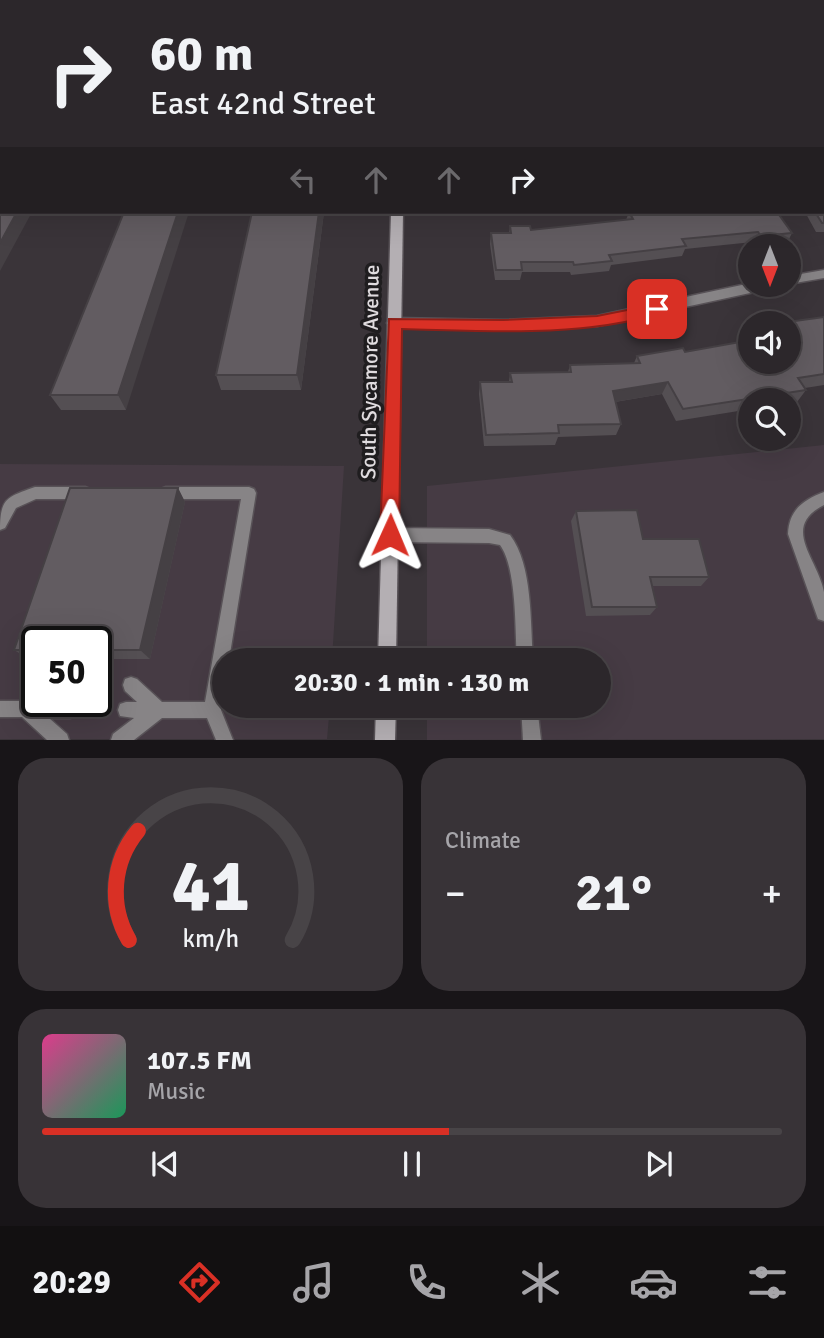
<!DOCTYPE html>
<html lang="en">
<head>
<meta charset="utf-8">
<style>
  :root { --surface:#2c272b; --page:#383337; --text:#f1f3f6; --muted:#a6a5a9; --line:#484447; --accent:#d93025 }
  body { margin:0; font-family:Signika,sans-serif; background:var(--page); color:var(--text); height:100vh; display:flex; flex-direction:column; font-size:26px; white-space:nowrap }
  * { box-sizing:border-box; margin:0 }
  p { font-size:23px; color:var(--muted) }
  .icon { flex:none; width:38px; height:38px; fill:none; stroke:currentColor; stroke-width:2; stroke-linecap:round; stroke-linejoin:round }
  .map { position:relative; height:740px; overflow:hidden }
  .side { display:flex; flex-direction:column; gap:18px; padding:18px; background:#181518; flex:1 }
  .side>* { flex:none }
  .hud { position:absolute; left:0px; top:0px; width:824px; height:214px; box-shadow:0 7px 28px #0002,0 0 0 2px var(--line); background:#2c272b; color:var(--text); overflow:hidden }
  .needle { width:46px; rotate:180deg }
  .fabs { position:absolute; left:738px; top:234px; display:grid; gap:14px }
  .fabs a { display:grid; place-items:center; width:63px; height:63px; border-radius:50%; background:var(--surface); box-shadow:0 7px 28px #0002,0 0 0 2px var(--line); font-size:35px }
  .speed { position:absolute; left:21px; top:626px; display:flex; gap:14px; font-size:35px; font-weight:700; text-align:center }
  .speed>* { display:grid; place-content:center; width:91px; height:91px; border-radius:50%; background:var(--surface); box-shadow:0 7px 28px #0002,0 0 0 2px var(--line); line-height:1 }
  .speed .limit { border:4px solid #111; border-radius:10px; background:#fff; color:#111 }
  .pin { position:absolute; display:grid; place-items:center; width:60px; height:60px; color:#fff; margin:-30px; border-radius:14px; box-shadow:0 4px 10px #0006 }
  .me { position:absolute; width:77px; margin:-38px; rotate:1deg; stroke-linejoin:round; filter:drop-shadow(0 0 5px #0008) }
  .turn { display:flex; align-items:center; gap:24px; height:147px; padding:0 35px; font-size:32px }
  .turn .icon { width:91px; height:91px; stroke-width:2.5 }
  .turn b { display:block; font-size:49px; line-height:60px }
  .lanes { display:flex; align-items:center; height:66px; padding:0 35px; background:#0003; justify-content:center; gap:35px; direction:ltr }
  .lanes .off { opacity:.35 }
  .big { font-size:52px; font-weight:800; line-height:1.1 }
  .side .widget { flex:1; display:flex; flex-direction:column; justify-content:center; gap:10px; min-width:0; padding:0 24px; border-radius:28px; background:var(--page) }
  .side .dial { align-items:center; gap:0 }
  .dial svg { height:182px; overflow:visible; fill:none; stroke:var(--line); stroke-width:7; stroke-linecap:round; text-anchor:middle }
  .dial text { fill:var(--text); stroke:none }
  .song { display:flex; align-items:center; gap:21px }
  .cover { width:84px; height:84px; border-radius:10px; background:linear-gradient(135deg,hsl(330 70% 55%),hsl(150 70% 35%)) }
  .played { height:7px; border-radius:4px; background:linear-gradient(90deg,var(--accent) 55%,var(--line) 55%) }
  .keys { display:flex; justify-content:space-around; direction:ltr }
  .heat { display:flex; justify-content:space-between; align-items:center; font-size:38px; direction:ltr }
  .side .tiles { flex:1; display:grid; gap:18px; grid-template-columns:1fr 1fr }
  .widget:last-child { grid-column:span 2 }
  .trip { position:absolute; left:212px; top:648px; width:399px; height:70px; border-radius:35px; background:var(--surface); box-shadow:0 7px 28px #0002,0 0 0 2px var(--line); font-weight:800; line-height:70px; text-align:center }
  .menu { display:flex; height:112px; justify-content:space-around; align-items:center; background:#121011; color:var(--muted) }
  .menu .icon { width:49px; height:49px }
  .menu .active { color:var(--accent) }
  .menu b { font-size:32px; color:var(--text) }
  .map>svg:first-child { display:block }
</style>
</head>
<body>
<div class="map">
<svg width="824" height="740" viewBox="0 0 824 740">
  <rect width="100%" height="100%" fill="#3a3439"/>
  <g fill="#463b44" fill-rule="evenodd">
    <polygon points="824,445 824,739 427,740 427,705 598,705 598,660 427,660 427,486"/>
    <path d="M0,464L344,466L332,660H224V705H330L327,739H0ZM37,642H96V702H37Z"/>
  </g>
  <g fill="none" stroke-linecap="round" stroke-linejoin="round">
    <g stroke="#585257" stroke-width="3">
      <g id="service">
        <path d="M35,487H85L90,489L92,493L90,497L85,499H36L16,508L5,528L0,530C0,498 7,497 35,487Z"/>
        <polygon points="166,487 249,487 254,489 256,493 229,660 224,660 224,689 221,710 233,740 216,740 207,718 162,718 134,740 111,740 113,734 134,718 120,716 118,710 120,704 126,702 137,702 125,691 123,685 125,679 131,677 137,679 162,702 205,702 241,499 166,499 161,497 159,493 161,489"/>
        <path d="M824,492V505C780,527 818,559 824,592C824,601 824,612 824,621L818,619L788,534C789,510 803,500 824,492Z"/>
        <path d="M390,528L489,529L510,535C533,565 530,623 533,660H517C515,631 517,568 500,545L489,543L390,542L385,540L383,535L385,530Z"/>
        <polygon points="37,695 37,702 71,702 76,704 78,710 76,716 70,718 49,718 67,734 69,740 47,740 22,717 0,717 0,701 25,701"/>
        <polygon points="521,705 537,705 541,740 523,740"/>
      </g>
    </g>
    <g stroke="#585257" stroke-width="3">
      <g id="minor">
        <polygon points="40,0 49,0 38,2"/>
        <polygon points="705,0 714,0 715,2 706,2"/>
        <polygon points="0,19 2,19 0,25"/>
        <polygon points="0,59 2,60 2,66 0,65"/>
        <polygon points="822,96 824,97 824,103 822,103"/>
        <polygon points="2,110 2,117 0,117 0,111"/>
        <polygon points="824,270 824,278 789,284 789,276"/>
        <polygon points="751,283 751,285 770,285 764,290 597,326 503,330 394,328 387,323 394,318 503,320 597,316"/>
      </g>
    </g>
    <g stroke="#585257" stroke-width="3">
      <g id="secondary">
        <rect x="397" y="0" width="8" height="2"/>
        <polygon points="391,212 403,212 396,660 378,660"/>
        <polygon points="376,705 396,705 395,740 375,740"/>
      </g>
    </g>
    <use href="#service" fill="#878486" fill-rule="evenodd"/>
    <use href="#minor" fill="#878486" fill-rule="evenodd"/>
    <use href="#secondary" fill="#b4afb3" fill-rule="evenodd"/>
  </g>
  <g fill="#544f53">
    <polygon points="168,0 348,0 348,1 347,2 173,2"/>
    <polygon points="624,0 695,0 695,2 626,2"/>
    <polygon points="752,0 824,0 824,55 822,54 822,2 754,2"/>
    <polygon points="824,181 824,232 816,232 805,212 822,212"/>
    <polygon points="124,212 126,410 61,410 50,395"/>
    <polygon points="324,212 301,390 221,390 216,375"/>
    <polygon points="629,212 700,215 792,233 787,243 756,246 753,242 685,249 682,256 611,265 609,271 571,275 570,272 522,272 520,280 495,280 490,244 491,233 509,233 510,226 531,230 626,220"/>
    <polygon points="824,317 824,385 805,388 806,390 797,402 789,403 789,401 751,401 751,409 676,421 662,394 615,402 621,424 616,435 558,437 555,445 484,446 479,394 480,382 509,382 510,373 568,372 570,365 634,363 637,356 685,352 751,362"/>
    <polygon points="178,488 185,502 150,659 96,659 96,642 37,642 37,659 29,659 14,650"/>
    <polygon points="576,511 643,539 709,577 701,586 653,586 657,607 650,615 586,616 571,521"/>
  </g>
  <g fill="#454044">
    <polygon points="125,0 136,0 134,2 123,2"/>
    <polygon points="336,0 348,0 348,1 347,2 334,2"/>
    <polygon points="17,212 32,212 0,271 0,243"/>
    <polygon points="178,212 189,212 126,410 118,395"/>
    <polygon points="319,212 324,212 301,390 297,375"/>
    <polygon points="668,382 662,394 608,403 613,391"/>
    <polygon points="178,488 185,502 150,659 140,650"/>
  </g>
  <g fill="#625c61" stroke="#454044" stroke-width="2">
    <polygon points="77,0 125,0 123,2 75,2"/>
    <polygon points="190,0 336,0 334,2 195,2"/>
    <polygon points="634,0 695,0 681,2 636,2"/>
    <polygon points="767,0 824,0 824,41 822,40 822,2 769,2"/>
    <polygon points="2,148 2,212 17,212 0,243 0,151"/>
    <polygon points="822,181 824,181 824,223 822,223 815,212 822,212"/>
    <polygon points="124,212 178,212 118,395 50,395"/>
    <polygon points="252,212 319,212 297,375 216,375"/>
    <polygon points="629,212 697,212 700,215 738,212 777,212 792,233 761,236 758,232 682,239 686,246 609,255 612,261 574,265 573,262 521,262 522,270 496,270 491,233 511,233 510,226 530,226 531,230 633,219"/>
    <polygon points="824,317 824,374 798,378 806,390 683,409 668,382 613,391 621,424 558,425 559,433 486,435 480,382 512,382 510,373 571,372 570,365 640,363 637,356 683,348 685,352 751,340 751,362 789,362 789,324 773,324"/>
    <polygon points="70,488 178,488 140,650 96,650 96,642 37,642 37,650 14,650"/>
    <polygon points="637,510 643,539 699,539 709,577 650,577 657,607 592,607 576,511"/>
  </g>
  <path fill="#d93025" stroke="#8d1f18" stroke-width="2" d="M657,304L664,309L662,313C579,338 487,331 402,329L399,535L396,542L390,544L383,542L380,535L389,319L503,320L597,316Z"/>
  <g text-anchor="middle" dominant-baseline="central" stroke-width="7" stroke-linejoin="round" paint-order="stroke">
    <g font-size="21" fill="#e0dcdf" stroke="#1f1d1f">
      <text transform="translate(370 372) rotate(-89)">South Sycamore Avenue</text>
    </g>
  </g>
</svg>
<div class="fabs">
<a><svg class="needle" viewBox="-14 -14 28 28"><path d="M0-13l5 13h-10z" fill="#e53935"/><path d="M0 13l5-13h-10z" fill="#a6a5a9"/></svg></a>
<a><svg class="icon" aria-label="sound" viewBox="0 0 24 24"><path d="M4 9h4l5-4v14l-5-4H4zM17 9q2 3 0 6"/></svg></a>
<a><svg class="icon" aria-label="search" viewBox="0 0 24 24"><circle cx="10" cy="10" r="6"/><path d="M15 15l6 6"/></svg></a>
</div>
<div class="speed"><div class="limit">50</div></div>
<div class="pin" style="left:657px;top:309px;background:#d93025"><svg class="icon" aria-label="arrive" viewBox="0 0 24 24"><path d="M6 21V4h12l-3 4 3 4H6"/></svg></div>
<svg class="me" style="left:390px;top:535px" viewBox="-20 -20 40 40"><path d="M0-17L14 15 0 8-14 15z" fill="#d93025" stroke="#fff" stroke-width="4"/></svg>
<div class="trip">20:30 · 1 min · 130 m</div>
<div class="hud">
<div class="turn"><svg class="icon" aria-label="right" viewBox="0 0 24 24"><path d="M7 20v-9h11M14 6l5 5-5 5"/></svg><div><b>60 m</b>East 42nd Street</div></div>
<div class="lanes"><svg class="icon off" aria-label="left" viewBox="0 0 24 24"><path d="M17 20v-9H6M10 6l-5 5 5 5"/></svg><svg class="icon off" aria-label="ahead" viewBox="0 0 24 24"><path d="M12 20V5M6 11l6-6 6 6"/></svg><svg class="icon off" aria-label="ahead" viewBox="0 0 24 24"><path d="M12 20V5M6 11l6-6 6 6"/></svg><svg class="icon" aria-label="right" viewBox="0 0 24 24"><path d="M7 20v-9h11M14 6l5 5-5 5"/></svg></div>
</div>
</div>
<section class="side">
<div class="tiles">
<div class="widget dial"><svg viewBox="0 0 100 80">
<path d="M14 69A42 42 0 1 1 86 69"/>
<path d="M14 69A42 42 0 0 1 18 21" stroke="#d93025"/>
<text x="50" y="56" font-size="32" font-weight="700">41</text>
<text x="50" y="72" font-size="11">km/h</text>
</svg></div>
<div class="widget"><p>Climate</p>
<div class="heat"><a>−</a><b class="big">21°</b><a>+</a></div>
</div>
<div class="widget">
<div class="song"><i class="cover"></i><div><b>107.5 FM</b><p>Music</p></div></div>
<div class="played"></div>
<div class="keys"><svg class="icon" aria-label="previous" viewBox="0 0 24 24"><path d="M18 5L8 12l10 7zM5 5v14"/></svg><svg class="icon" aria-label="pause" viewBox="0 0 24 24"><path d="M8 5v14M16 5v14"/></svg><svg class="icon" aria-label="next" viewBox="0 0 24 24"><path d="M6 5l10 7-10 7zM19 5v14"/></svg></div>
</div>
</div>
</section>
<nav class="menu">
<b>20:29</b>
<svg class="icon active" aria-label="directions" viewBox="0 0 24 24"><path d="M12 3l9 9-9 9-9-9zM9 14v-3h6M13 9l2 2-2 2"/></svg>
<svg class="icon" aria-label="music" viewBox="0 0 24 24"><path d="M9 18V5l10-2v13"/><circle cx="6" cy="18" r="3"/><circle cx="16" cy="16" r="3"/></svg>
<svg class="icon" aria-label="phone" viewBox="0 0 24 24"><path d="M5 4h4l2 5-3 2q2 4 5 5l2-3 5 2v4C11 20 4 13 5 4z"/></svg>
<svg class="icon" aria-label="climate" viewBox="0 0 24 24"><path d="M12 3v18M4 7l16 10M4 17L20 7"/></svg>
<svg class="icon" aria-label="car" viewBox="0 0 24 24"><path d="M5 17H2v-5l4-1 3-4h7l3 4 3 1v5h-3M9 17h6M6 11h13"/><circle cx="7" cy="17" r="2"/><circle cx="17" cy="17" r="2"/></svg>
<svg class="icon" aria-label="filters" viewBox="0 0 24 24"><path d="M4 7h16M4 17h16"/><circle cx="9" cy="7" r="2"/><circle cx="15" cy="17" r="2"/></svg>
</nav>
</body>
</html>
